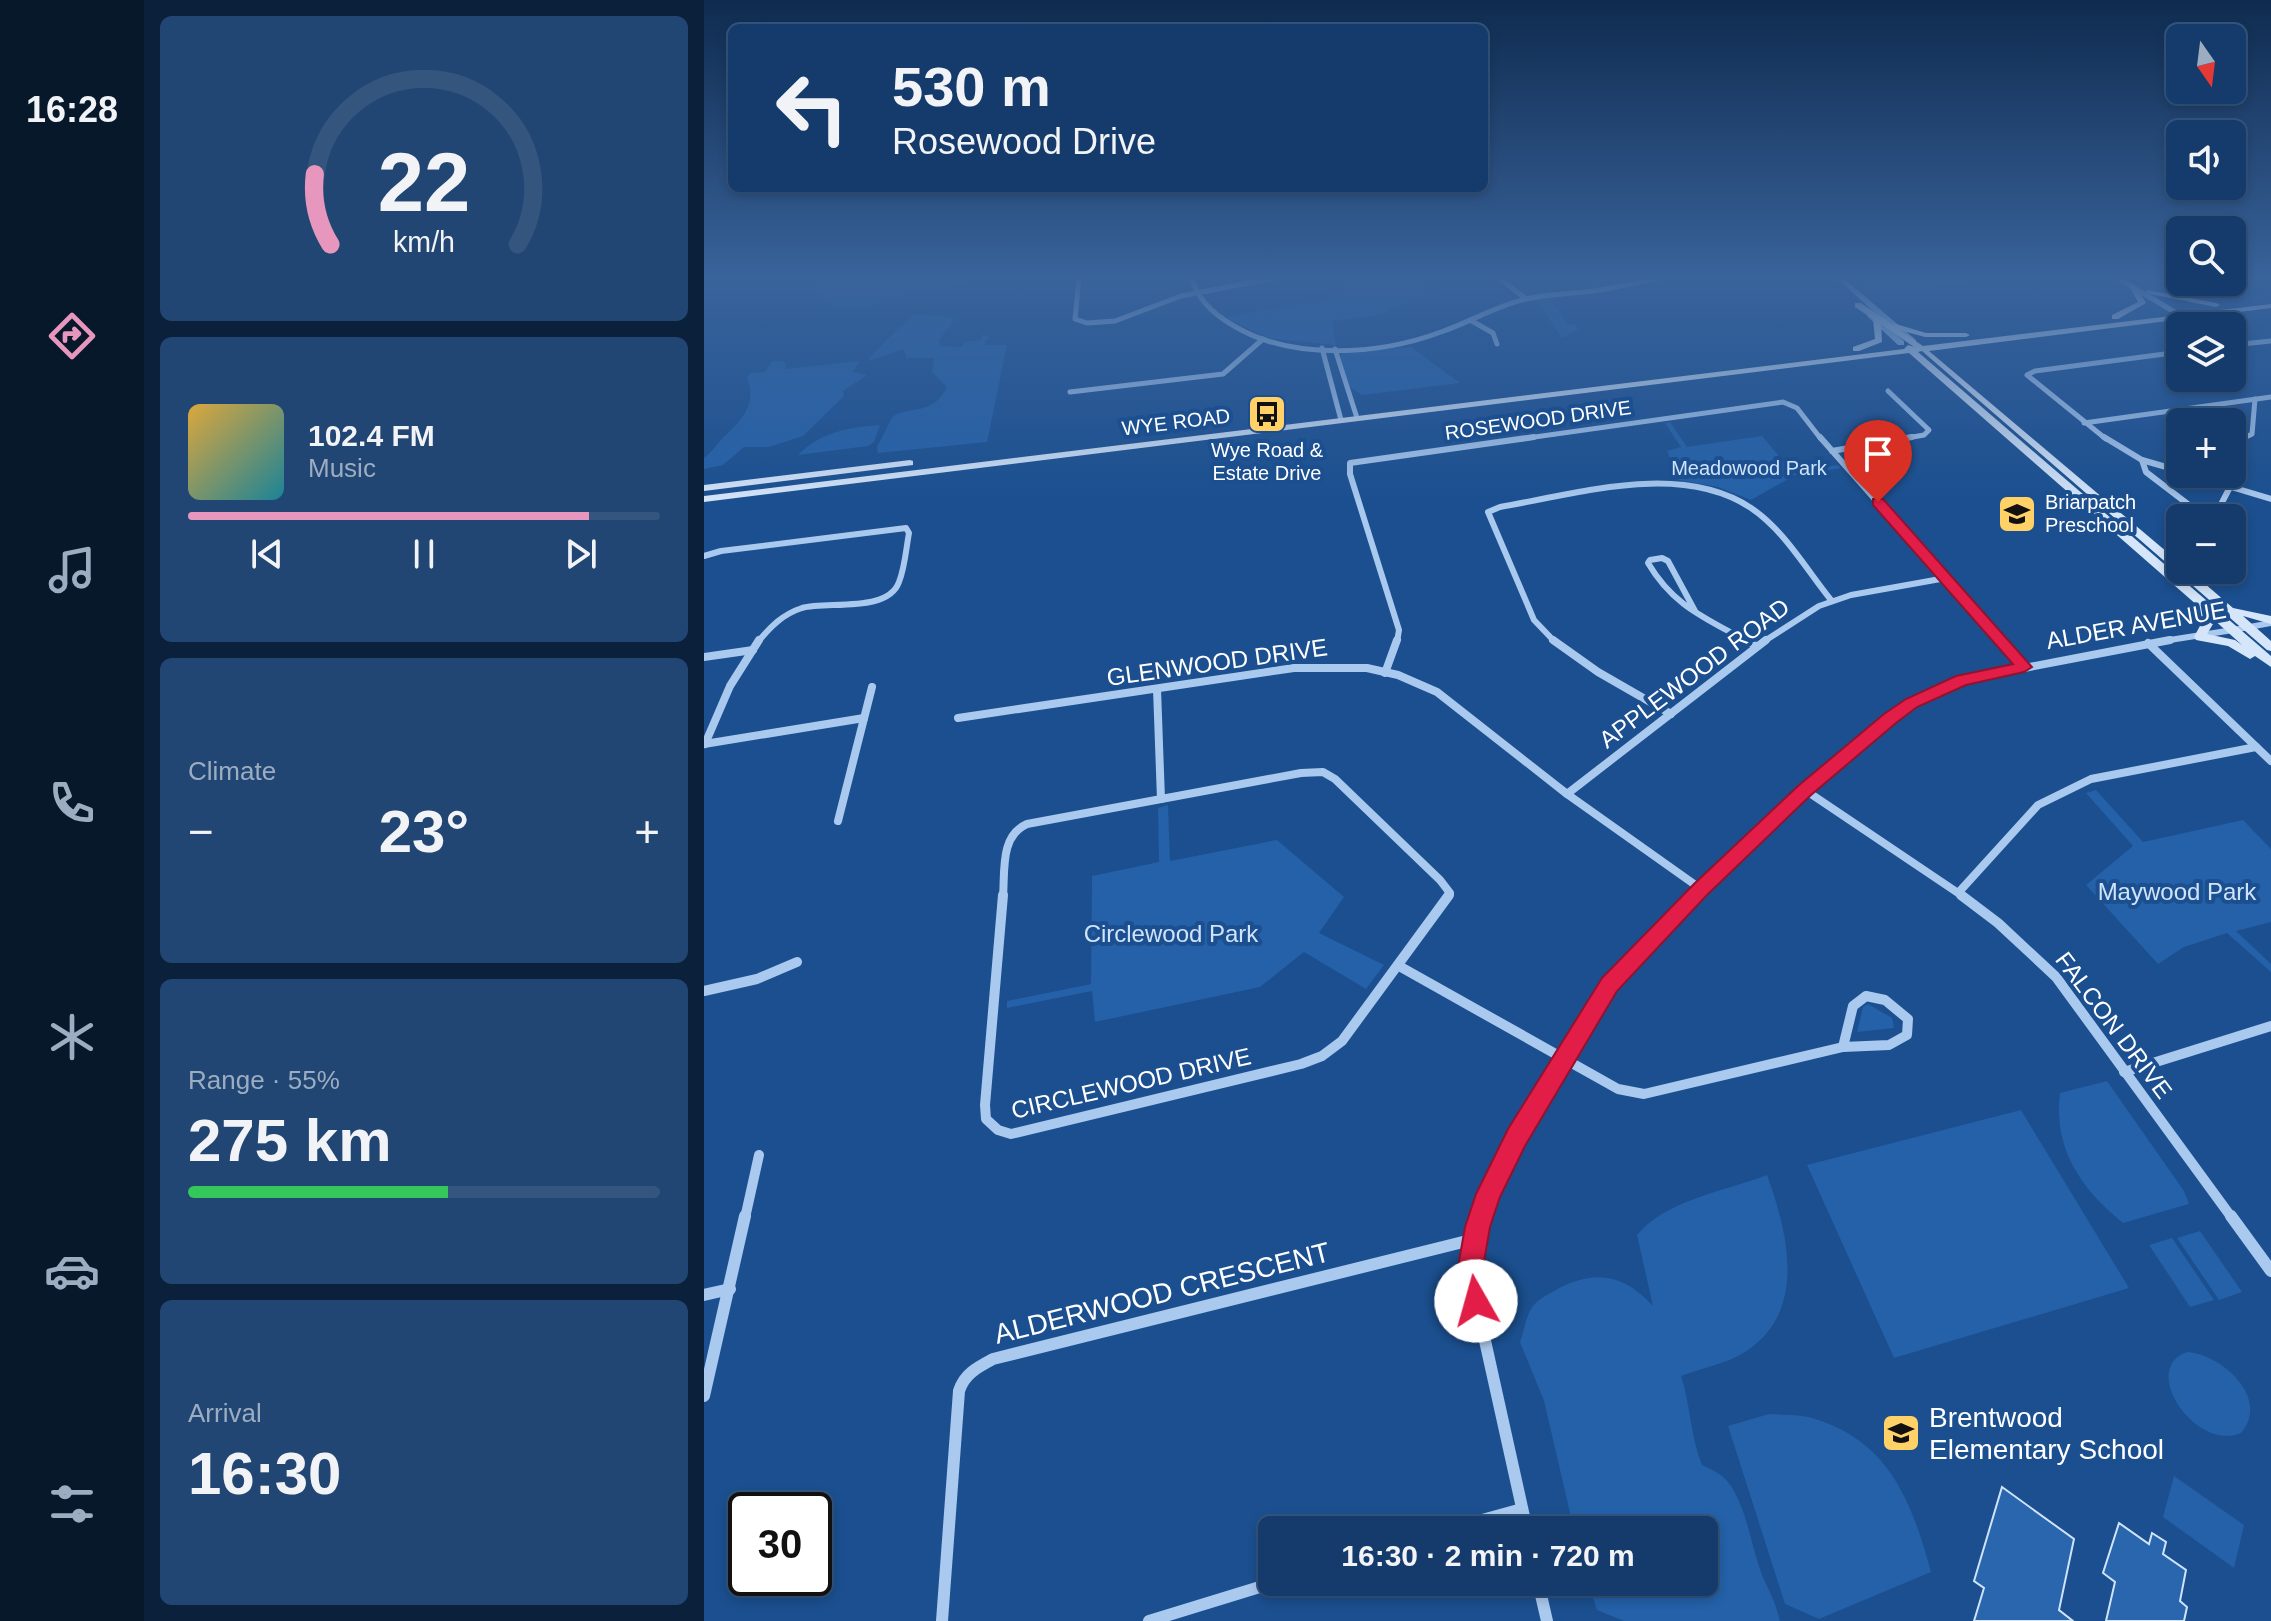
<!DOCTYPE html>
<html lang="en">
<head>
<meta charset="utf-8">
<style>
  :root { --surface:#143b6b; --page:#214673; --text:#f1f3f6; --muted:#9dadc1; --line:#33557e; --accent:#e797bd }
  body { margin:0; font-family:Arial,sans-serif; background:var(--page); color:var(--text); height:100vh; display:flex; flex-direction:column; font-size:30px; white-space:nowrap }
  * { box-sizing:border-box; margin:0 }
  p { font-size:26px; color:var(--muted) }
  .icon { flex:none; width:44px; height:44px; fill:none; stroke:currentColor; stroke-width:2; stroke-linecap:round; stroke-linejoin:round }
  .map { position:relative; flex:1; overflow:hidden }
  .sheet { display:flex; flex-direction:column; gap:16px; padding:16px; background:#0b203b; width:560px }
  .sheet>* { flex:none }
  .banner { position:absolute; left:24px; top:24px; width:760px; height:168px; border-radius:12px; box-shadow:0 4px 12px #0003,0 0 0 2px var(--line); background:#143b6b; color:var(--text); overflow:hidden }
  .needle { width:52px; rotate:166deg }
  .buttons { position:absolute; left:1462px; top:24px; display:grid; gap:16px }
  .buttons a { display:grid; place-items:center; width:80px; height:80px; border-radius:12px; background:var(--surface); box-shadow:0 4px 12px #0003,0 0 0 2px var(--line); font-size:40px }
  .speed { position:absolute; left:24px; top:1492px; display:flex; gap:16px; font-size:40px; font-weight:700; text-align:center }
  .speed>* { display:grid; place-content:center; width:104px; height:104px; border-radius:50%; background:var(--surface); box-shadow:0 4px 12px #0003,0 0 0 2px var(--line); line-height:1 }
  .speed .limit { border:4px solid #111; border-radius:12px; background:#fff; color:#111 }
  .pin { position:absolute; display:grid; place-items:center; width:68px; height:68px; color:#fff; margin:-82px -34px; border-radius:50% 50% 50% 0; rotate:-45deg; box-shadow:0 0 8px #0007 }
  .pin .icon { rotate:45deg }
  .me { position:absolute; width:88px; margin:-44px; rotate:353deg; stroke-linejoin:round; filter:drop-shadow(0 0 6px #0008) }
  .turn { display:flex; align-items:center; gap:28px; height:168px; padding:0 32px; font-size:36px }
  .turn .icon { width:104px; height:104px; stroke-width:2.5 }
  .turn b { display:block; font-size:56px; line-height:68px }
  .big { font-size:60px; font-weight:600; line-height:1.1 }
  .sheet .card { flex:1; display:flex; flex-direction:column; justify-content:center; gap:12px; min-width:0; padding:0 28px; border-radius:12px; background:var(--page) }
  .sheet .dial { align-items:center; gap:0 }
  .dial svg { height:208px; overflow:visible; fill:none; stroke:var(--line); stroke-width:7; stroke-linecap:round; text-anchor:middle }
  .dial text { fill:var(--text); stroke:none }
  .song { display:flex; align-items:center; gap:24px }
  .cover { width:96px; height:96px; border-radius:12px; background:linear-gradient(135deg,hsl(40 70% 55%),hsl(190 70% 35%)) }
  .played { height:8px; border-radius:4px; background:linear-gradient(90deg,var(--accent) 85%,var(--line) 85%) }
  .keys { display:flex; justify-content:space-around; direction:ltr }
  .heat { display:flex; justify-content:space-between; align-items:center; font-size:44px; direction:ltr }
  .charge { height:12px; border-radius:6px; background:linear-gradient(90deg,#34c759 55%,var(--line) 0) }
  .trip { position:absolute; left:554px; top:1516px; width:460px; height:80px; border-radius:12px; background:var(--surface); box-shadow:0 4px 12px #0003,0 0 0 2px var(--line); font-weight:600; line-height:80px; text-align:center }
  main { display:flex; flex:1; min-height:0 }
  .menu { display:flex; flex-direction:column; width:144px; justify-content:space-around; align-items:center; background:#08182b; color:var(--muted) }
  .menu .icon { width:56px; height:56px }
  .menu .selected { color:var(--accent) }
  .menu b { font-size:36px; color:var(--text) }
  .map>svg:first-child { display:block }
</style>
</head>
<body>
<main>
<nav class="menu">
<b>16:28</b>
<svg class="icon selected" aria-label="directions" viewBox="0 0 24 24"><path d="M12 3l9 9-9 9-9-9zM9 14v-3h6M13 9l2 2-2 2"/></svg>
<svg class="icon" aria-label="music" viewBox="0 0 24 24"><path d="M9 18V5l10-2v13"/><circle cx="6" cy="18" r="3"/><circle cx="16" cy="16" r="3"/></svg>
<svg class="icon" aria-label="phone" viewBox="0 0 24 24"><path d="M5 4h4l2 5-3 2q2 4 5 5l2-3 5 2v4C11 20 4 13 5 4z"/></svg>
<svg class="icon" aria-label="climate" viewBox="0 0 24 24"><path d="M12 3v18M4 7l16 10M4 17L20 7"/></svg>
<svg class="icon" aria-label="car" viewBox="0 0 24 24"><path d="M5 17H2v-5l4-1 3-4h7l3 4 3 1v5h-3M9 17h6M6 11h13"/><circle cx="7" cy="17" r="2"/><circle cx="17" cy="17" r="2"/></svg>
<svg class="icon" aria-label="filters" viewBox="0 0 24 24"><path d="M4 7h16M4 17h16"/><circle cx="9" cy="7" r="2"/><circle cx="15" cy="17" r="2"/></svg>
</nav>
<section class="sheet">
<div class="card dial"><svg viewBox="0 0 100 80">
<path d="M14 69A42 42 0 1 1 86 69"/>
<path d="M14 69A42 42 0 0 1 8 42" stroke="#e797bd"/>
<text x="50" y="56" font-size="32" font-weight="700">22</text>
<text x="50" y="72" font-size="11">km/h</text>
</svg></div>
<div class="card">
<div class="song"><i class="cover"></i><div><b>102.4 FM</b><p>Music</p></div></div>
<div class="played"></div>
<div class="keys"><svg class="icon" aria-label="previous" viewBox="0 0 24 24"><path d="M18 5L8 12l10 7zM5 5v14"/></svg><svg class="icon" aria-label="pause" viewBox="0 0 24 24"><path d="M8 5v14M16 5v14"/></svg><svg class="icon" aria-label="next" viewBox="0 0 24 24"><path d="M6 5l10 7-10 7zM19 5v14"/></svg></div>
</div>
<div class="card"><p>Climate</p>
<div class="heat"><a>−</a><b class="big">23°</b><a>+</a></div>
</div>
<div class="card"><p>Range · 55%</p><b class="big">275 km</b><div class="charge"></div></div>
<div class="card"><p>Arrival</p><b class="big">16:30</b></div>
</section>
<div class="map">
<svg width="1567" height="1621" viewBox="0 0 1567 1621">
  <rect width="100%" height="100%" fill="#1b4f8f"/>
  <g fill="#2461a8">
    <polygon points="117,277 276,277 237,291 208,292 168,306 136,308 124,305 110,290"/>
    <polygon points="659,277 704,277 731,292 675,315 628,321 632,345 564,338 521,317 622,300"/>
    <polygon points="1151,277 1260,277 1262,283 1174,293"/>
    <polygon points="846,298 864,325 871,324 874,329 858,338 832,299"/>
    <path d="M211,314L247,317L250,320L235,340L236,346L258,347L260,342L277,340L279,334L287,339L281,340V345H303L283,442L174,453L173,447L189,416C210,405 228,416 243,387L228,372L230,358H202L200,349L164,361C165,356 205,318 211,314Z"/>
    <polygon points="707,347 756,383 658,395 646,387 636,356 640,352"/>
    <path d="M68,361H78L82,364L81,369L156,361L149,372L163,375L139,391L140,396L99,436L65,447H40L19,465L0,469V458C8,452 12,445 18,439C37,420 54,405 43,378L46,373L61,372Z"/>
    <polygon points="966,422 983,447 1058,436 1088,472 1134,465 1137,468 1091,475 1047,500 1014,487 975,480 963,451 977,447 961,423"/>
    <path d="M176,425L170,442L164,446L94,455C116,432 146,427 176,425Z"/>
    <polygon points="1392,790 1439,842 1539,820 1567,849 1567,922 1532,931 1567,964 1567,972 1523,933 1480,947 1454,964 1382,885 1429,846 1382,793"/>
    <polygon points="464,805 466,861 573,840 640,897 615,933 680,965 662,989 600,952 556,987 391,1022 388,991 303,1008 303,1001 387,984 388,876 455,862 454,808"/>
    <polygon points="1164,1004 1188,1018 1190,1028 1153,1032 1159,1007"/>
    <path d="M1403,1081L1480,1191L1485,1204L1419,1223C1377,1189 1349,1149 1356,1093Z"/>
    <polygon points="1317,1110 1425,1288 1190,1358 1103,1165"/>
    <path d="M1063,1175C1084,1233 1104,1312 1041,1352C1022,1364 998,1368 977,1376C987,1406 986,1436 998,1465C1009,1470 1020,1475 1027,1486C1044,1513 1047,1546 1058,1575C1065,1591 1072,1603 1076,1621H920L893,1610L884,1582H1000V1530H870L840,1401L816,1342C820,1331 822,1315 829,1306C834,1299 847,1293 855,1288C893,1269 921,1275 949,1306L933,1235C962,1200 1021,1191 1063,1175Z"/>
    <polygon points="1496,1231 1538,1292 1515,1300 1473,1238"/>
    <polygon points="1468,1238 1510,1300 1486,1307 1445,1245"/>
    <path d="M1483,1352C1517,1354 1567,1398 1537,1433C1493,1453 1434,1369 1483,1352Z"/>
    <path d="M1065,1414C1079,1415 1095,1414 1108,1418C1185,1440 1208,1502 1227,1572L1115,1619L1081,1604L1024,1426Z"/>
    <polygon points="1470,1476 1540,1525 1530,1568 1459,1517"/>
  </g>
  <g fill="#2a66ad" stroke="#cfe3fa" stroke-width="2">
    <polygon points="1298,1487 1370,1539 1355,1610 1369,1621 1270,1621 1280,1588 1270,1581"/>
    <polygon points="1415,1523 1445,1544 1448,1533 1462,1542 1459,1554 1482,1570 1476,1601 1483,1607 1480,1621 1402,1621 1411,1582 1399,1573"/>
  </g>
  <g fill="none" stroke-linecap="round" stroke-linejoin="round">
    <g stroke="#a9c9ee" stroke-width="5">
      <path d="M488,277C492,300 511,315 530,326C589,361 675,355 737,332C766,322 792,306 822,299C844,294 866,294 888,291C912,288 936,282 960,277"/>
      <polyline points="794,277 822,299"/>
      <polyline points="1412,277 1479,317"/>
      <polyline points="375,278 371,319 383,323 411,321 477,296 575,277"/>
      <polyline points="766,320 789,333 793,344"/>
      <polyline points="1528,345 1567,341"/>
      <polyline points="618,348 637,420"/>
      <polyline points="631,349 653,418"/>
      <polyline points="1184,391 1225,430 1220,435 1197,439"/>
      <polyline points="366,392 519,374 559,339"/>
      <polyline points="1475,411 1494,422"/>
      <polyline points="1380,423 1567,397"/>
      <polyline points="1528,435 1542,437 1548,434 1551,399"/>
      <polyline points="816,439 1079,402 1093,408 1117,439"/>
      <polyline points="1402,439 1323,375 1331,371 1476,352"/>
    </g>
    <g stroke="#a9c9ee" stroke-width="6">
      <polyline points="1116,437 1297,642"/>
      <polyline points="1400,437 1438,460 1476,471"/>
      <polyline points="1128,451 1208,437"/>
      <polyline points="1438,460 1442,472 1502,518"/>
      <polyline points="1484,474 1567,499"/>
      <polyline points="1510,518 1526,487"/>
      <path d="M0,556L17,551L202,528L205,533C202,549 201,567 195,582C184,613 124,601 98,608C79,614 66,627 54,642"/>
      <path d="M991,611L964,561L958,558L946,560L944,563C970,607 1002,618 1044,642"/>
      <polyline points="693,642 695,630 646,474 646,463 830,437"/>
      <path d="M851,642L830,620L784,512L796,507C873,494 976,461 1047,508C1080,530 1102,569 1127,600"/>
      <polyline points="1059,642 1115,606 1147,595 1242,578"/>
      <polyline points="1453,642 1529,630"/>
    </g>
    <g stroke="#a9c9ee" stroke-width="8">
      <polyline points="849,640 894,672 967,714"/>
      <polyline points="1041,640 1052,646"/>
      <polyline points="1296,640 1320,667"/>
      <polyline points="1444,643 1567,761"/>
      <polyline points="0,657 49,650"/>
      <polyline points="681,673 693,640"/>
      <polyline points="453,689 457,799"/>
      <polyline points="254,718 590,668 663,668 694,675 733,692 863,794 997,889"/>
      <polyline points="0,744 160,718"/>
      <polyline points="1,744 26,686 55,640"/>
      <polyline points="1101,790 1260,897"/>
      <polyline points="863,794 1062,640"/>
      <polyline points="134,821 168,687"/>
      <polyline points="1255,892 1334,805 1387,779 1552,747"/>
      <path d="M299,897C301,870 296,836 323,824L597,773L619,772L631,779L736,880L746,893L743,897"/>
      <polyline points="990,897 1101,790 1208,703 1258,680 1466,640"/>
    </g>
    <g stroke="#a9c9ee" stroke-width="10">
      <polyline points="299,895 281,1105 282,1119 294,1130 307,1134 597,1064 618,1056 638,1041 745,895"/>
      <polyline points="1257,895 1294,923 1352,977 1528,1218"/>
      <polyline points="695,966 914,1089 940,1094 1139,1047"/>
      <polyline points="0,991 53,979 93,962"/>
      <polygon points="1162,996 1181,1000 1204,1019 1203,1035 1185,1045 1139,1047 1149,1006"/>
      <polyline points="1420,1072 1567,1026"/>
      <polyline points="41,1218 55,1155"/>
      <polyline points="777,1218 812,1138 906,984 992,895"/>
    </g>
    <g stroke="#a9c9ee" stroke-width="12">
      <polyline points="778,1216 766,1273 823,1530"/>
      <polyline points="1527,1216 1567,1271"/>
      <polyline points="0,1295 26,1289"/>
      <polyline points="0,1396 41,1216"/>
      <polyline points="742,1530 818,1509"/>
      <polyline points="834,1582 843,1621"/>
      <path d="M238,1621L255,1391C260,1374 274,1367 289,1359L771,1239"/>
      <polyline points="445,1621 572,1582"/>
    </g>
    <g fill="#a9c9ee" fill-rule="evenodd">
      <polygon points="1131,277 1138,277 1212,340 1212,344 1206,344"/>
      <polygon points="1163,314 1167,314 1200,341 1200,345 1194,345 1163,316"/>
      <polygon points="1567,620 1567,626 1529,633 1524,630 1529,627"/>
    </g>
    <g fill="#d6e6fa" fill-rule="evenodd">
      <polygon points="1424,284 1430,284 1442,303 1414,319 1408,319 1408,315 1434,302"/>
      <polygon points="1443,290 1512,303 1516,305 1512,307 1446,294 1442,292"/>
      <path d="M1151,303H1157L1189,325L1192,324L1222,333H1262L1266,335L1262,337H1221L1195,330L1219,346L1567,304V308L1225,351L1476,563V570H1485L1529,608L1567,616V624L1539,616L1567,641V651L1563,650L1218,351L1214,352L1567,656V667L1551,656L1546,659L1524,646L1492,640L1490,637L1497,624L1494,606L1205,353L0,502V496L1200,349L1204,345L1210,347L1177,324L1178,342L1155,351H1149V347L1171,339L1169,319L1151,307ZM1508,618L1538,645L1531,640L1503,634L1509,624Z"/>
      <polygon points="206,460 209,461 209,465 0,491 0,485"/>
    </g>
  </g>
  <linearGradient id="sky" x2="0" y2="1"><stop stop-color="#0f2b4f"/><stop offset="0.55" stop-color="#39639b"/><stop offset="1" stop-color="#39639b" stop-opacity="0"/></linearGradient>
  <rect width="1567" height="504" fill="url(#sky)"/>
  <polygon fill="#e11d48" stroke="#92132f" stroke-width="2" points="1169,499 1179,499 1328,667 1320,672 1262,685 1213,707 1192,723 1107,795 1003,895 913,991 821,1146 796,1197 786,1227 778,1273 785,1301 781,1310 772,1314 763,1310 753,1273 761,1227 772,1194 804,1129 898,978 990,884 1094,786 1180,714 1202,699 1252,676 1309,664 1169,505"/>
  <defs>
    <g id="bus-square" transform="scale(2)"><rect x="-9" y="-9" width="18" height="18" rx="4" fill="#ffd166" stroke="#1b4f8f"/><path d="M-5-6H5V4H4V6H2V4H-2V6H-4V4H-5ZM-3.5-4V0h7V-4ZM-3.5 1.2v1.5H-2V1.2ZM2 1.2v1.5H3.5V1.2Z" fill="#111"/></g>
    <g id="school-square" transform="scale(2)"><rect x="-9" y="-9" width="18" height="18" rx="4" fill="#ffd166" stroke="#1b4f8f"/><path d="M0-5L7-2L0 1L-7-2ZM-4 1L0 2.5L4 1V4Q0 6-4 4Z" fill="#111"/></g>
  </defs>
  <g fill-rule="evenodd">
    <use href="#bus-square" x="563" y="414"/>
    <use href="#school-square" x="1313" y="514"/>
    <use href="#school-square" x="1197" y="1433"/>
  </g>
  <g text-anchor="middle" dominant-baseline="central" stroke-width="8" stroke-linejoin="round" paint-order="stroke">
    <g font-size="20" fill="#fff" stroke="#1b4f8f">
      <text transform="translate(834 420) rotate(-8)">ROSEWOOD DRIVE</text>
      <text transform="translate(472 422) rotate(-7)">WYE ROAD</text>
    </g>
    <g font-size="20" fill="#fff" stroke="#1b4f8f">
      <text x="563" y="450">Wye Road &amp;<tspan x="563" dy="23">Estate Drive</tspan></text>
      <text x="1341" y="502" text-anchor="start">Briarpatch<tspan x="1341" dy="23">Preschool</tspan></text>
    </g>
    <g font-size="20" fill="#cfe3fa" stroke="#1b4f8f">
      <text x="1045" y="468">Meadowood Park</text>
    </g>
    <g font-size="24" fill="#fff" stroke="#1b4f8f">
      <text transform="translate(1432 625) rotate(-10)">ALDER AVENUE</text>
      <text transform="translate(513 662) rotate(-8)">GLENWOOD DRIVE</text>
      <text transform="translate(990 673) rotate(-37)">APPLEWOOD ROAD</text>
      <text transform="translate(1410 1025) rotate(53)">FALCON DRIVE</text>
      <text transform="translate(427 1083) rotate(-13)">CIRCLEWOOD DRIVE</text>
    </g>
    <g font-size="24" fill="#cfe3fa" stroke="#1b4f8f">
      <text x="1473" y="891">Maywood Park</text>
      <text x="467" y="933">Circlewood Park</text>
    </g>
    <g font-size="28" fill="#fff" stroke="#1b4f8f">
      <text transform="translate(458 1293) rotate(-14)">ALDERWOOD CRESCENT</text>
    </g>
    <g font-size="28" fill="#fff" stroke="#1b4f8f" text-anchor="start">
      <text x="1225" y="1417">Brentwood<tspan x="1225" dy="32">Elementary School</tspan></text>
    </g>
  </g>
</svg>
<div class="buttons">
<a><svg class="needle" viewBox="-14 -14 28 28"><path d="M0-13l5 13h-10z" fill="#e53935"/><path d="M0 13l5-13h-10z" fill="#9dadc1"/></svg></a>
<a><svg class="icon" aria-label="sound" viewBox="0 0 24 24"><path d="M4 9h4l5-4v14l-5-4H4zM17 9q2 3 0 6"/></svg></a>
<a><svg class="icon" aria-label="search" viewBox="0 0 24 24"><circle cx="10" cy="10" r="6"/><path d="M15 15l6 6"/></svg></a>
<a><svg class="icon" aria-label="layers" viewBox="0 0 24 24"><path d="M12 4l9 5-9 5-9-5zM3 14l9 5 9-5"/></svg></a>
<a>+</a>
<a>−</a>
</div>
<div class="speed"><div class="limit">30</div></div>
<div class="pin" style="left:1174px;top:502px;background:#d93025"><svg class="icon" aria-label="arrive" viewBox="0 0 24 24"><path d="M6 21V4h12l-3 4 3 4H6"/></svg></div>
<svg class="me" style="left:772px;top:1301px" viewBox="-20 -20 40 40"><circle r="19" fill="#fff"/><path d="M0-13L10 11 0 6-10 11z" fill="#e11d48"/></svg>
<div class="trip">16:30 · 2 min · 720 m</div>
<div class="banner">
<div class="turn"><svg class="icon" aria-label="left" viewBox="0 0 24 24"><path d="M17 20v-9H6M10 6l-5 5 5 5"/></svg><div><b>530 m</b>Rosewood Drive</div></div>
</div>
</div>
</main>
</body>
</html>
